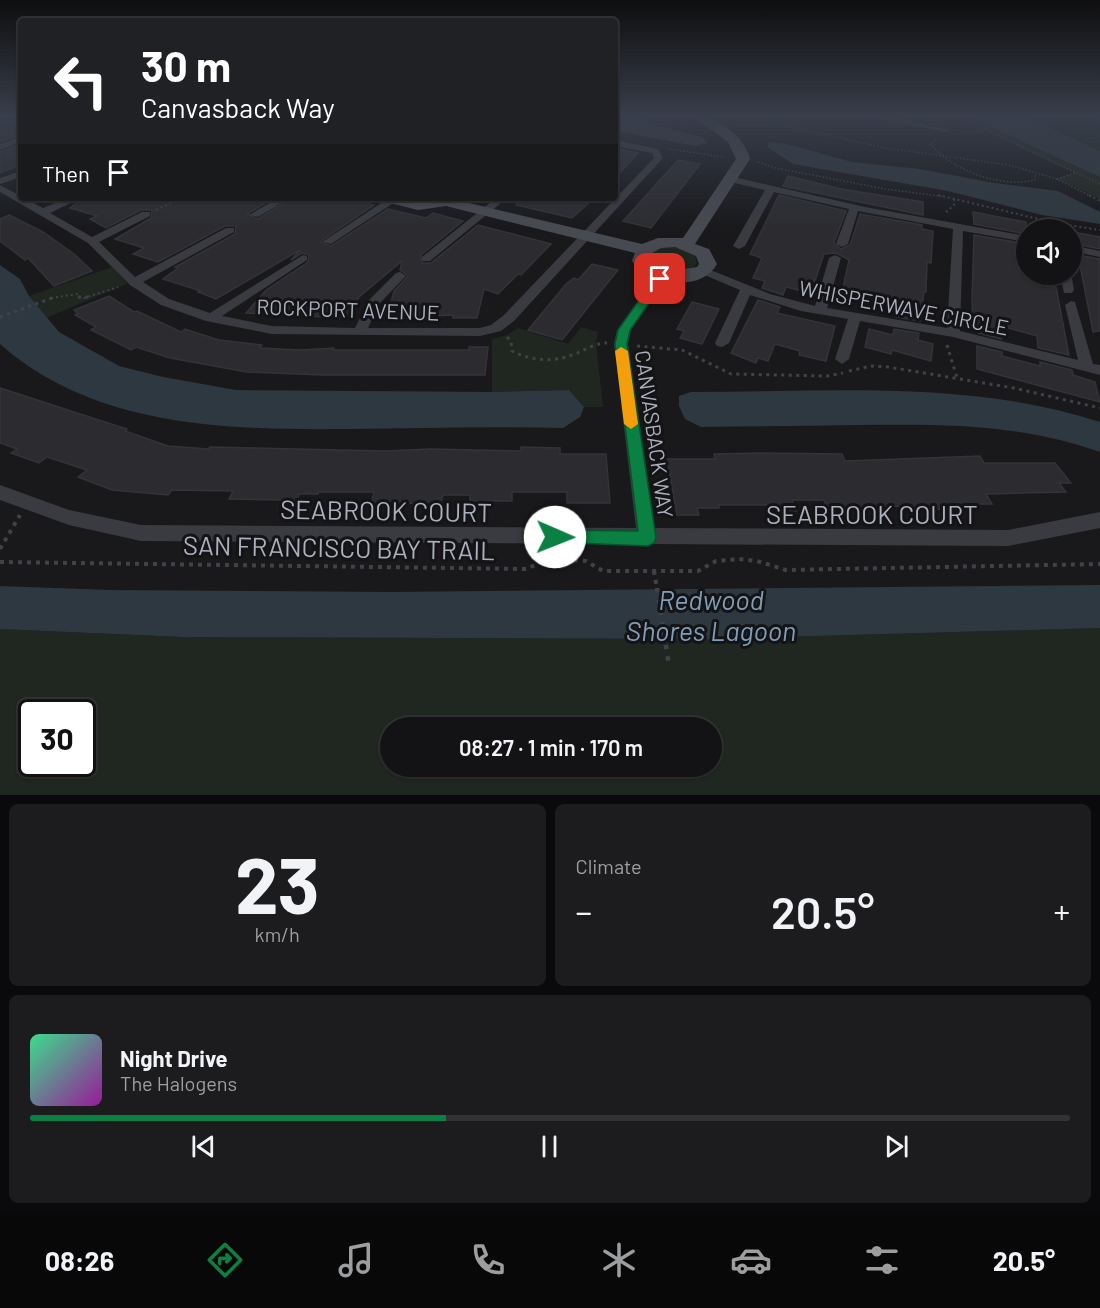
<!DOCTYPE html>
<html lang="en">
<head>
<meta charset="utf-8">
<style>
  :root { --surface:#131315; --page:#1c1c1e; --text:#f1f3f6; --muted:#9d9ea0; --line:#323234; --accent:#0b8043 }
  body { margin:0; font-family:Barlow,sans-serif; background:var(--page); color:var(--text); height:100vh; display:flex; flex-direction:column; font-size:22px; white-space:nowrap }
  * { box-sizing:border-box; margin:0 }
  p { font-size:20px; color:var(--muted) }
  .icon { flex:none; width:33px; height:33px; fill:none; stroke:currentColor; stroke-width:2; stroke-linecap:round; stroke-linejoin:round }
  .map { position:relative; height:795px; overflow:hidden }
  .sheet { display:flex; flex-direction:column; gap:9px; padding:9px; background:#0a0a0c; flex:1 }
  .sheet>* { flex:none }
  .banner { position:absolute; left:18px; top:18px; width:600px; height:183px; border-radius:6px; box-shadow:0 2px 4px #0004,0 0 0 2px var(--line); background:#202124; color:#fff; overflow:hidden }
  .tools { position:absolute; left:1016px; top:219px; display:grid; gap:12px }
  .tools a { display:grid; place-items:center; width:66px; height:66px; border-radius:50%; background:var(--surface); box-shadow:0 2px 4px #0004,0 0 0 2px var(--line); font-size:30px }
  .speed { position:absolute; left:18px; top:699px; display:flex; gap:12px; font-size:30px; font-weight:700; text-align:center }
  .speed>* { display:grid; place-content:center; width:78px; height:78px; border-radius:50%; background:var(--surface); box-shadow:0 2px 4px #0004,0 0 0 2px var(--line); line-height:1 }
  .speed .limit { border:3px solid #111; border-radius:9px; background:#fff; color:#111 }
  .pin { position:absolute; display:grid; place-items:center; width:51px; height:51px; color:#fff; margin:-26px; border-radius:12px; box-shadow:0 3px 9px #0006 }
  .me { position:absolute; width:66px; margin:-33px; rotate:91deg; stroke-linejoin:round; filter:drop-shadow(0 0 4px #0008) }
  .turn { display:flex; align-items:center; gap:21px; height:126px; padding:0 24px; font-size:27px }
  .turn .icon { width:78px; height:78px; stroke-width:2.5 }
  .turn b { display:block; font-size:42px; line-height:51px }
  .then { display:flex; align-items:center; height:57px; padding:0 24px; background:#0003; gap:12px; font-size:22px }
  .big { font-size:45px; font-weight:600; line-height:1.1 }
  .sheet .tile { flex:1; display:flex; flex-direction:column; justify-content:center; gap:9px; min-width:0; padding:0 21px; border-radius:9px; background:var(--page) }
  .sheet .dial { align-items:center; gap:0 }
  .dial b { font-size:78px; line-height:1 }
  .song { display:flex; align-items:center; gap:18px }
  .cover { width:72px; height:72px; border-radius:9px; background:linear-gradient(135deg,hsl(150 70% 55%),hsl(300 70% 35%)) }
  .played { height:6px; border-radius:3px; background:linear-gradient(90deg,var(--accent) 40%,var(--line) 40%) }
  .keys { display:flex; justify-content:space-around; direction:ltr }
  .heat { display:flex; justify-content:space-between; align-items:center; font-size:33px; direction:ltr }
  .sheet .tiles { flex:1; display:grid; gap:9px; grid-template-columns:1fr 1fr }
  .tile:last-child { grid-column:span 2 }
  .trip { position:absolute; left:380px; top:717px; width:342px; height:60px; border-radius:30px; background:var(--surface); box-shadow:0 2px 4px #0004,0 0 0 2px var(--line); font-weight:600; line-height:60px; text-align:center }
  .tabs { display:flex; height:96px; justify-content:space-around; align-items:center; background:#080808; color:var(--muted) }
  .tabs .icon { width:42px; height:42px }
  .tabs .on { color:var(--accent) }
  .tabs b { font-size:27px; color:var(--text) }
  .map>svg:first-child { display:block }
</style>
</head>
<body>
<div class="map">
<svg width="1100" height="795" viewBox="0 0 1100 795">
  <rect width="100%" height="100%" fill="#19191c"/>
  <g fill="#1f2720" fill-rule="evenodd">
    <polygon points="956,116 966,116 1100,177 1100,199 1057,179 1074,173"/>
    <polygon points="1024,116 1100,116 1100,151 1033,120"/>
    <path d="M662,247H676L695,255L697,263C686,276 661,272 651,260L652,252Z"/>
    <polygon points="112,267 127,284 46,318 29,296"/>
    <polygon points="581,327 598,332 596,343 603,407 584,407 569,390 492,392 492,339 507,335 518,328 568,344"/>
    <path d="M1100,628V795H0V629L182,637L713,639ZM32,712H82V764H32ZM390,728H711V766H390Z"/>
  </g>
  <g fill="#2e3840">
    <polygon points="615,116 636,116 659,126 702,137 708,143 696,146 615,131"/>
    <polygon points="966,116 1024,116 1100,151 1100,177"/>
    <polygon points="769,142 787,144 852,162 920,169 994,183 1058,191 1100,212 1100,224 1042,215 948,191 793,164 767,147"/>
    <path d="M0,265L20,279L29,296L59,332L119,366L163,377L236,390L492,392L569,390L584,407L580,417L563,428C491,426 420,428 349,429C228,430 95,428 0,344Z"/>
    <path d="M691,392C827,392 968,379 1100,422V452C1021,424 944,424 861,425C808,426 755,426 701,427L685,419L679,406V396Z"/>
    <polygon points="1100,585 1100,628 713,639 182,637 0,629 0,586 109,590 393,592"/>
  </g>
  <g fill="#2c2c30" stroke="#333338" stroke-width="1.5">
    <polygon points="0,116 21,116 21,135 0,142"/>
    <polygon points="21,144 21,165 0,173 0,152"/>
    <polygon points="615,148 638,153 615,178"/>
    <polygon points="678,160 700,164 651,228 623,221"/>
    <polygon points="788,176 841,189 923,202 923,215 783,186"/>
    <polygon points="779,195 846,211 834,243 841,249 850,245 860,214 922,225 922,229 933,231 931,263 927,262 926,292 924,292 920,321 896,317 898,306 841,297 849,260 836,253 824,254 811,293 786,287 783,295 762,288 765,281 753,278 762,258 750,254"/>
    <polygon points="83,198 274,198 247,214 258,219 292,198 346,198 374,205 320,242 331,246 388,209 426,218 433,213 463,221 421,255 422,263 431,263 478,225 551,244 521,275 518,274 498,294 484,289 477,318 453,318 453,315 391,318 392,314 388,314 394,291 408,276 400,270 402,261 359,297 348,318 246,313 266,290 308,262 309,255 302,253 291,260 300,250 216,299 198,292 201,291 163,279 178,268 175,267 235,234 236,226 225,226 158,262 133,254 144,248 115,239 151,218 152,210 141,210 106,228 90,219 97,216 70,208"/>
    <polygon points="517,198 594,198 572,218 516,205"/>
    <polygon points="973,212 1026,222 1026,234 974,224"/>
    <polygon points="9,215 43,232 74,254 92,271 54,286 28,258 25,260 0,241 0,219"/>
    <polygon points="1073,232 1100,237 1100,249 1076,244"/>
    <polygon points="974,235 1026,244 1026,274 1050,274 1052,287 1056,287 1069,355 1038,348 1037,336 1001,326 1001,339 978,333 978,326 973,325 972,299"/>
    <polygon points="1078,255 1100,259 1100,331 1093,332"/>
    <polygon points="592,264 618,270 562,340 528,330 566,284 574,278 578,280"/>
    <polygon points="109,296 134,312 137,311 181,332 185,329 219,340 262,345 260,348 300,350 334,348 333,350 469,350 469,347 488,347 485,375 322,375 247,372 170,358 136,347 131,350 91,330 96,327 75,315 78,314 74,310"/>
    <polygon points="758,300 780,307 777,313 835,326 826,361 799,355 800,351 775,344 768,361 758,358 756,363 731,353"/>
    <polygon points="692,302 719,309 702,344 680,338 684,331 677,329"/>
    <polygon points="869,329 893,335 894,329 919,333 918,340 933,344 931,361 892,350 891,354 865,347"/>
    <polygon points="977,346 1002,352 1002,356 1040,366 1040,362 1072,370 1073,375 1095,382 1100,402 977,369"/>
    <polygon points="0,388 127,429 125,431 168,446 208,449 210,447 385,451 431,449 521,451 521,447 560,448 560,454 606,454 610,503 567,503 567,492 512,492 512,501 470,501 470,495 443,495 441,502 371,505 374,492 318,492 318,494 299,494 297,500 285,500 229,499 233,491 172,490 168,495 112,490 78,477 87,470 47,457 39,463 11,453 17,449 0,443"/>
    <polygon points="758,453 842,454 845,461 980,456 984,463 1055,463 1071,483 1059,483 1066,492 986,494 992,504 964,504 967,509 925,509 923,506 826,507 824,500 792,500 796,511 776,510 775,505 719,505 719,508 697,508 699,515 677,515 667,459 715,459 714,454"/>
  </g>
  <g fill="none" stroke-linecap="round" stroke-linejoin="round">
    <g stroke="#404248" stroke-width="1.5" stroke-dasharray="1.5 2" stroke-linecap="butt">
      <polyline points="675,116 688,126"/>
      <polyline points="956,116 1100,184"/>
      <polyline points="1100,119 1086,125 1100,137"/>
      <polyline points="739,125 789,127 886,148 1009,165 1057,179"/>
      <polyline points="958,132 984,131"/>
      <path d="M936,140L930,144C954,171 999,188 1035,180V175"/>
      <polyline points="669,149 724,157"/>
      <polyline points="758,162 776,168 885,189 947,197"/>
      <polyline points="1075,173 1057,179 1092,197"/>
    </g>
    <g stroke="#404248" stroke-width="2" stroke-dasharray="2 3" stroke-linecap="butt">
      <polyline points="938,195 1055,223 1100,230"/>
      <polyline points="1089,195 1100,201"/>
      <polyline points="156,210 181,198"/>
      <polyline points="946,212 954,205 954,199"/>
      <polyline points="51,298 77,294 78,297 84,298 118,287"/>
    </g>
    <g stroke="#404248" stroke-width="3" stroke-dasharray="3 4.5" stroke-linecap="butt">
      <polyline points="78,297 88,297"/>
      <polyline points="0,317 55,297"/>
      <path d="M507,337L511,341L512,351C530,360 552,363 572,355C585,351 593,343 607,343"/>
      <polyline points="947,345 957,378"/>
      <polyline points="637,346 682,350 731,374 827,376 843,373"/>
      <polyline points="849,371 871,366 888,367 1014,388 1100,408"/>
    </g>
    <g stroke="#404248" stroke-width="4" stroke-dasharray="4 5" stroke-linecap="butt">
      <polyline points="0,549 20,515"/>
      <polyline points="0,562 526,569 549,559 586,561 603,571 698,571 716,561 739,559 757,561 786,570 1100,564"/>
      <polyline points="654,571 657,589"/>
    </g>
    <polyline stroke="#404248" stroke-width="4.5" stroke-dasharray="4.5 7" stroke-linecap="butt" points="657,588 669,666"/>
    <g fill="#3a3b41" fill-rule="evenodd">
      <polygon points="866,116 883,116 950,130 946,132"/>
      <polygon points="21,137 21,142 0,150 0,144"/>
      <polygon points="615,140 658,149 663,158 514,321 501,331 480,336 272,334 206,321 161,305 130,285 88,243 0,192 0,185 43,208 68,198 81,198 50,213 92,237 142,212 150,212 150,216 99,242 135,277 226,228 234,228 234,232 143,282 169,299 210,313 303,255 307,256 307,260 222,316 272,326 355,328 369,300 396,273 400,272 406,276 379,304 368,328 480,328 491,325 504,315 654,158 652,153 615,146"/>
      <polygon points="21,171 21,177 0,184 0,178"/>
      <polygon points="729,176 865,207 1026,236 1026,242 963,231 960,331 1078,360 1065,305 1071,301 1075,302 1093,364 1100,365 1100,375 953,337 860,321 849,359 842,364 835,359 848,319 801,311 750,295 729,343 722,347 717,346 715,343 740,290 700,273 700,269 708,269 770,294 815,306 829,258 835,255 841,258 827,308 947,328 953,229 858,211 848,244 842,247 836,244 849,209 774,192 745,246 739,249 733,246 765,190 726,181 726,177"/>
      <polygon points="278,198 290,198 258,217 249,215"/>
      <polygon points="389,198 398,200 331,244 322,242"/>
      <polygon points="496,198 507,198 430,261 422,261 422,257"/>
      <polygon points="1071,245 1100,251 1100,257 1071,251"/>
      <polygon points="663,271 669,275 631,330 628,344 655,528 1008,530 1100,512 1100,528 1008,546 653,544 647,546 641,544 141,541 69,525 0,500 0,485 69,510 141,525 636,528 614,344 617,330 659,272"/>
      <polygon points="1071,273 1074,290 1072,293 1064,293 1060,274"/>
    </g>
    <path fill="#484a51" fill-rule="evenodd" d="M693,116C717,116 744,135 750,159L695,244L709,249L717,264C701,293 650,285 632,261L635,253L446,206L418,210L382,201L380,198L418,200L448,198L642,244L658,238H683L736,159L728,142ZM675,247L696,256L699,264L697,267L670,271L650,260L652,253L661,248Z"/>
  </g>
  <linearGradient id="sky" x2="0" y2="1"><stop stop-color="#0e0e0f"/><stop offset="0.51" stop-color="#383e4b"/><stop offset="1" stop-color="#383e4b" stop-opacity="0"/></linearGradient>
  <rect width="1100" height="227" fill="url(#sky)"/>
  <polygon fill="#0b8043" stroke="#07532c" stroke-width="1.5" points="656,276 666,279 630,330 627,344 656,538 654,543 648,546 549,542 547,537 549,532 555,530 638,531 615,344 618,330"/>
  <polygon fill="#f59e0b" points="621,347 628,351 638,424 631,429 624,424 615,351"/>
  <g text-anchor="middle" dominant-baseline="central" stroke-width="6" stroke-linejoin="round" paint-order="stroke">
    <g font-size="21" fill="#abb0bc" stroke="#141417">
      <text transform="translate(904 307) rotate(11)">WHISPERWAVE CIRCLE</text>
      <text transform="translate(348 309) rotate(2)">ROCKPORT AVENUE</text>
      <text transform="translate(655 434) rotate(82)">CANVASBACK WAY</text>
    </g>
    <g font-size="26" fill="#abb0bc" stroke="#141417">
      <text transform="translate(386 510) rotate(1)">SEABROOK COURT</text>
      <text x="872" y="513">SEABROOK COURT</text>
      <text transform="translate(339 547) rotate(1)">SAN FRANCISCO BAY TRAIL</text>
    </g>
    <g font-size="27" font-style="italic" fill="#819db7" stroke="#141417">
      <text x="711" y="599">Redwood<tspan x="711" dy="31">Shores Lagoon</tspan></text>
    </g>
  </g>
</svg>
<div class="tools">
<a><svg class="icon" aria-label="sound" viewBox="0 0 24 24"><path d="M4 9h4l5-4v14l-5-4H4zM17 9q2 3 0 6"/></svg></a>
</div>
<div class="speed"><div class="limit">30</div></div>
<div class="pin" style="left:660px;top:279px;background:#d93025"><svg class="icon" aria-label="arrive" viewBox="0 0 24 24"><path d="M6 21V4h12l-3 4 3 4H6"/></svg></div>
<svg class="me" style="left:555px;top:537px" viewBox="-20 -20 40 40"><circle r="19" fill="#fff"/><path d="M0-13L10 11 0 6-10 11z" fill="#0b8043"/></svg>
<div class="trip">08:27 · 1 min · 170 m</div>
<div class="banner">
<div class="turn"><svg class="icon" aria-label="left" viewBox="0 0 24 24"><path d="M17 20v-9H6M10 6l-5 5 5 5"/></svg><div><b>30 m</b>Canvasback Way</div></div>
<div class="then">Then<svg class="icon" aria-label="arrive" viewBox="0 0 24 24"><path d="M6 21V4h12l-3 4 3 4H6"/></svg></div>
</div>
</div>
<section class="sheet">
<div class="tiles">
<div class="tile dial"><b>23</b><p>km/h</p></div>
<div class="tile"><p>Climate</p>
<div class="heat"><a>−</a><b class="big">20.5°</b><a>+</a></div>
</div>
<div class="tile">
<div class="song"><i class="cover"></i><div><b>Night Drive</b><p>The Halogens</p></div></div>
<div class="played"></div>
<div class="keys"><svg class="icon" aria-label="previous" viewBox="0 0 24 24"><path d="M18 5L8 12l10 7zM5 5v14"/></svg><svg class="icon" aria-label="pause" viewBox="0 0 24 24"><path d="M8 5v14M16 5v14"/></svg><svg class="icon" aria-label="next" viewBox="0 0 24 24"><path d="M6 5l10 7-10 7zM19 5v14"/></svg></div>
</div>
</div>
</section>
<nav class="tabs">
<b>08:26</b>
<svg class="icon on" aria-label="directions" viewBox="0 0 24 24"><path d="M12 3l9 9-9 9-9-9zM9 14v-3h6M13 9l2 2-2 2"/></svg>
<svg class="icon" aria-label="music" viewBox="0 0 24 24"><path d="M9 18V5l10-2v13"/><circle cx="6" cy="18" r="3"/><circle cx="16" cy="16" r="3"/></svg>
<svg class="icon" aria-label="phone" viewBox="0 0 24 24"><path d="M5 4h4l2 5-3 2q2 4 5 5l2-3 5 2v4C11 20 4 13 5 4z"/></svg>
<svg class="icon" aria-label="climate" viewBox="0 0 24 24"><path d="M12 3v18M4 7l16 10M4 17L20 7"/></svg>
<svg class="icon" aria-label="car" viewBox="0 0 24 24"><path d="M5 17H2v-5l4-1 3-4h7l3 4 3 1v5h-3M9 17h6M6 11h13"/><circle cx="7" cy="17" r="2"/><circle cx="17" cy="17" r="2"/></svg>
<svg class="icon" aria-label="filters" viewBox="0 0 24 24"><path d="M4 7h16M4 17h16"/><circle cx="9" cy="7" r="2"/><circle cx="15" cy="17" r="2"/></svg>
<b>20.5°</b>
</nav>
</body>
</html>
